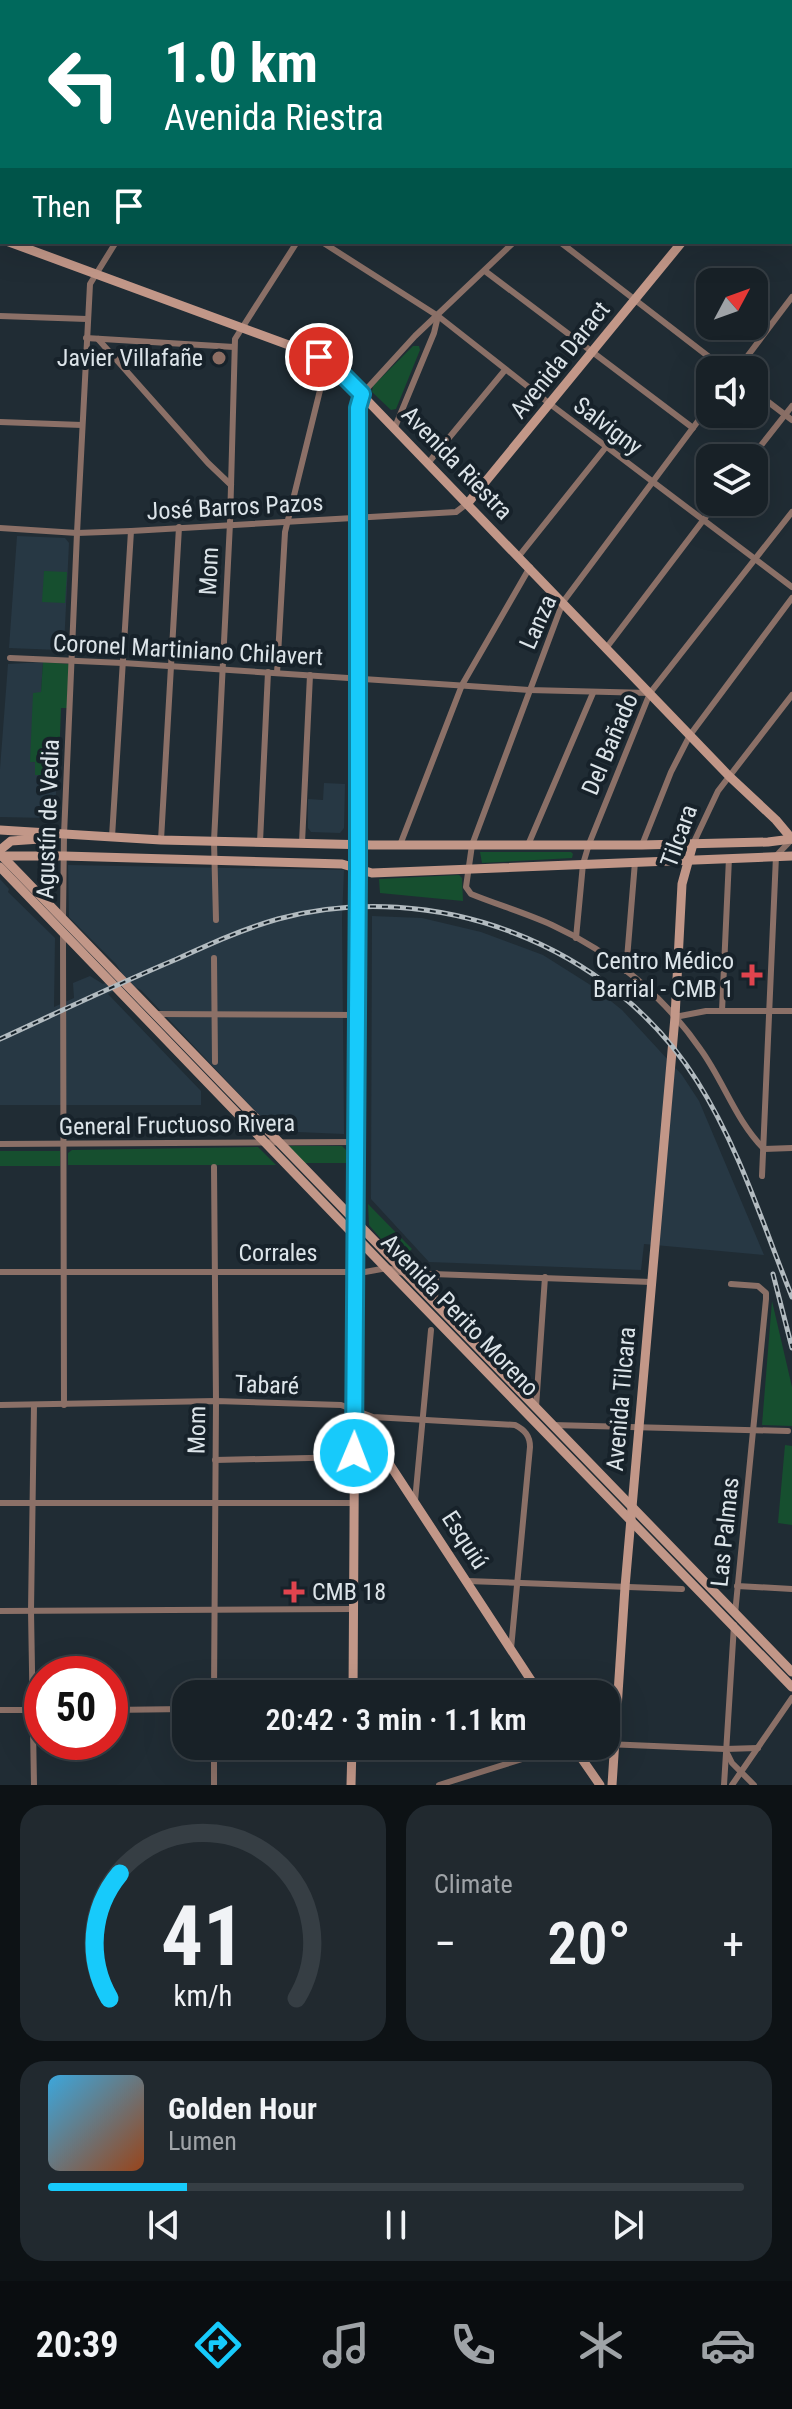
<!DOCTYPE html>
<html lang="en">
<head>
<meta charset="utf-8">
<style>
  :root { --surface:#182127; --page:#21292f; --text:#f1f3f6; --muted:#9fa3a7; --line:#363e44; --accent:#17cafb }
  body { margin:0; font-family:"Roboto Condensed",sans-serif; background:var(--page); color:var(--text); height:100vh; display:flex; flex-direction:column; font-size:30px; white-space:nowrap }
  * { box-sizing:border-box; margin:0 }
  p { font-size:26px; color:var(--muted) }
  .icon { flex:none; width:44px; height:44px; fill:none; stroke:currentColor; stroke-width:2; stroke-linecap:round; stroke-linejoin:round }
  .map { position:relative; height:1785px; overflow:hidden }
  .drawer { display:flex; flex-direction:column; gap:20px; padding:20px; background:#0d1215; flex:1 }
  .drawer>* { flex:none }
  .top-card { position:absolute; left:0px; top:0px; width:792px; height:244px; box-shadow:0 8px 32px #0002,0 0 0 2px var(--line); background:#00695c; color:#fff; overflow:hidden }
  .needle { width:52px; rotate:49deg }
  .fabs { position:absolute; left:696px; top:268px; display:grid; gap:16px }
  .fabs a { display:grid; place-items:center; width:72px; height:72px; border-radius:16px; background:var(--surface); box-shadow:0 8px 32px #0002,0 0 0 2px var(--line); font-size:40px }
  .speed { position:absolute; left:24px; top:1656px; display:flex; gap:16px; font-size:40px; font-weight:700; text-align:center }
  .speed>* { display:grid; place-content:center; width:104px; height:104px; border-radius:50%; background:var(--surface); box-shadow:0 8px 32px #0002,0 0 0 2px var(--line); line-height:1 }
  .speed .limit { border:12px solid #d22; background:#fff; color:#111 }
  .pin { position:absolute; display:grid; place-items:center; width:68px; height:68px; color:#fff; margin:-34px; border:4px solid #fff; border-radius:50%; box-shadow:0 2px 8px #0007 }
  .me { position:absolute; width:88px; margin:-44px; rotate:1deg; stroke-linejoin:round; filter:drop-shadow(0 0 6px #0008) }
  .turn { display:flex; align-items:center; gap:28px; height:168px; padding:0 32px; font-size:36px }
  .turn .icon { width:104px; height:104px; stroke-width:2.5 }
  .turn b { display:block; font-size:56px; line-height:68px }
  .then { display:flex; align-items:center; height:76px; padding:0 32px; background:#0003; gap:16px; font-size:30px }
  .big { font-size:60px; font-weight:600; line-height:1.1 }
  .drawer .card { flex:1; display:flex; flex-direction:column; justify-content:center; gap:12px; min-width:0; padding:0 28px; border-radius:24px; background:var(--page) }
  .drawer .dial { align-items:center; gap:0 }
  .dial svg { height:208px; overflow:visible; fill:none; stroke:var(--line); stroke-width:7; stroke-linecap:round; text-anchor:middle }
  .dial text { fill:var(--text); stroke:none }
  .song { display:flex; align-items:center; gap:24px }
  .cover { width:96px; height:96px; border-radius:12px; background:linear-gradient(135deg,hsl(200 70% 55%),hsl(20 70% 35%)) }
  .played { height:8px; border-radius:4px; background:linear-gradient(90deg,var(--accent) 20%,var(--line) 20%) }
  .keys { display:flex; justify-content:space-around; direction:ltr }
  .heat { display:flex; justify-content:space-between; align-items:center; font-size:44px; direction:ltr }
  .drawer .tiles { flex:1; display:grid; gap:20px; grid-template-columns:1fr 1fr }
  .card:last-child { grid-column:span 2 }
  .trip { position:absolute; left:172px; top:1680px; width:448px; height:80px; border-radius:24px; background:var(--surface); box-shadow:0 8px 32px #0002,0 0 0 2px var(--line); font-weight:600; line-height:80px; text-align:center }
  .tab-bar { display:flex; height:128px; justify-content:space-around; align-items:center; background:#0a0d10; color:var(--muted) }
  .tab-bar .icon { width:56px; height:56px }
  .tab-bar .current { color:var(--accent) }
  .tab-bar b { font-size:36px; color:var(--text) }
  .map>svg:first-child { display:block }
</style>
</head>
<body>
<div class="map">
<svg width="792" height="1785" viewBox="0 0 792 1785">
  <rect width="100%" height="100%" fill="#202c34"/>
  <g fill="#273844">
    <polygon points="17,536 65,538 69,543 64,647 59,650 9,648"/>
    <polygon points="43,662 41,693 34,693 31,762 59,763 54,813 47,818 0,817 0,769 8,664"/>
    <polygon points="324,783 345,784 344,828 340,833 311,832 308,828 308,799 323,800"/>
    <polygon points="68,865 344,870 342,918 344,1134 274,1131 141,990 129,984 108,994 201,1091 201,1105 0,1105 0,879 9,889 8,892 55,938 54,1007 74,998 73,983 90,976 103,984 123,975 116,964 69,917"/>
    <polygon points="372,916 422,918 481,932 543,955 592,986 622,1010 682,1075 699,1101 764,1255 644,1244 641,1270 429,1262 371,1199"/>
  </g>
  <g fill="#164f2f">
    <polygon points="413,346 419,346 420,350 396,409 391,410 372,392 373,386"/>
    <polygon points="44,571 67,572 65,603 42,602"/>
    <polygon points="43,662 69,664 67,708 61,708 59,763 52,763 51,775 35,775 35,762 30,762 33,693 41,692"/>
    <polygon points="480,852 571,852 573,854 572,858 482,863"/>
    <polygon points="459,875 462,878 463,901 380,893 379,879"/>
    <polygon points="287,1146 342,1146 347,1151 347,1163 303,1163"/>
    <polygon points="258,1147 276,1165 68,1165 68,1153 72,1150"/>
    <rect x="0" y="1151" width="60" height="15"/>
    <polygon points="368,1204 412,1249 399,1260 369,1225"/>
    <polygon points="772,1301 792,1387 792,1426 762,1425"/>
    <polygon points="785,1445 792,1446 792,1525 778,1523"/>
  </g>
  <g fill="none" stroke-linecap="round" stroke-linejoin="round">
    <g stroke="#8b7067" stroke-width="6">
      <polyline points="199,0 202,2"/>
      <polyline points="324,0 327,2"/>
      <polyline points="665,0 668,2"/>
      <polyline points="272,2 274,0"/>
      <polyline points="449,2 450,0"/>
      <polyline points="627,2 628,0"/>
      <polyline points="759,2 761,0"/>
      <polyline points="0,29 2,31"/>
      <polyline points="790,89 792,91"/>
      <polyline points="322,242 438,316 550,404 792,587"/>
      <polyline points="560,242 726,370"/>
      <polyline points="485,271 693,428"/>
      <polyline points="0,316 87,319"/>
      <polyline points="86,338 234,347"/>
      <polyline points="98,339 208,463 231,485"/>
      <polyline points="737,370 792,297"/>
      <polyline points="754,391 792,420"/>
      <polyline points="362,394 415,336 514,242"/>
      <path d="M710,405L563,602L472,845L466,887L471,894C498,905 526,913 552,925C611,952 664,996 701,1050C724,1082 736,1121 764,1149"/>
      <polyline points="0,422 82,425"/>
      <polyline points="395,427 434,333 438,316"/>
      <polyline points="751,458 792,406"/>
      <polyline points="429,462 505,370"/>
      <polyline points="0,528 77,533 131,531 456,512 468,503"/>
      <polyline points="519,556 606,447"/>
      <polyline points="607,647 717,502"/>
      <polyline points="10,658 123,663 529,690 650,693"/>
      <polyline points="277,673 285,532 327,362"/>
      <polyline points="112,837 131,531"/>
      <polyline points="161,840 179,527"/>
      <polyline points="260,842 268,672"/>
      <polyline points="302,843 310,675"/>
      <polyline points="693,844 718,791 792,695"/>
      <polyline points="400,845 462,685 530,567"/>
      <polyline points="528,845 593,693"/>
      <polyline points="642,845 671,772 690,735 792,598"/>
      <polyline points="63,918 64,835 77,533 90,284 116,242"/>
      <polyline points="216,920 214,841 230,523 235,339 297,242"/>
      <polyline points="63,933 64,1405"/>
      <polyline points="576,938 583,864 589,844 650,693 792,512"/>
      <polyline points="214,958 215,1062"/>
      <polyline points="626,971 635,862"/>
      <polyline points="722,1011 729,858"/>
      <polyline points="156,1014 357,1015"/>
      <polyline points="675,1017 706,1011 792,1011"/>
      <polyline points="0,1144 355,1142"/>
      <polyline points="764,1149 792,1148"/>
      <polyline points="762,1176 776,856 792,839"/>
      <polyline points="0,1272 365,1272 387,1268 404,1273 651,1282"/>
      <polyline points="731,1284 758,1286 766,1293 766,1299 735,1614"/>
      <polyline points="435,1302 436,1273"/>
      <path d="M0,1405L216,1401L341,1405L373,1417L515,1425C525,1430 530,1436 530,1447L511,1649"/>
      <polyline points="34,1405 31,1611 34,1785"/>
      <polyline points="536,1407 545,1277"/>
      <polyline points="553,1425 788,1431"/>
      <polyline points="215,1460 354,1457"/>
      <polyline points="415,1501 431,1330"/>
      <polyline points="0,1503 354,1503"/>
      <polyline points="467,1581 682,1589"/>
      <polyline points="737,1586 792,1589"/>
      <polyline points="0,1611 353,1609"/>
      <polyline points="214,1694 216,1401 214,1167"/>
      <polyline points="0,1710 42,1710"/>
      <polyline points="110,1710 186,1709"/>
      <polyline points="606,1744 725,1749 758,1748"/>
      <polyline points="214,1746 214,1785"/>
      <polyline points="727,1753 732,1763 754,1785"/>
      <polyline points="439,1785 564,1746"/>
      <polyline points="724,1785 734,1625"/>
      <polyline points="732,1785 792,1698"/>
    </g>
    <g stroke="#c29788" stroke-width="9">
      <polyline points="461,0 463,2"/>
      <polyline points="790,110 792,108"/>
      <polyline points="790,237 792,238"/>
      <polyline points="0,239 2,239"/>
      <polyline points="9,242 305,351 334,366 729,776 776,820 792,839"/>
      <polyline points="468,503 682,242"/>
      <polyline points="0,830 161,840 372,845 642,845 768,842 792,839"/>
      <polyline points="0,850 11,841 40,839"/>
      <polyline points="0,854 792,1672"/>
      <polyline points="1,856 64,856 342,864 372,873 792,856"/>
      <path d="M0,867C263,1141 527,1415 792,1687"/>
      <polyline points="354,1410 540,1694"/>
      <polyline points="353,1694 358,869 358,408 362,394"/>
      <polyline points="573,1746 600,1785"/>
      <polyline points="351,1785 352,1746"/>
      <polyline points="612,1785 625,1587 675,1017 682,884 693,844"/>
    </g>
    <g stroke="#b2bbc0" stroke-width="5">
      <g id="rail">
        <path d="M0,1039C59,1012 117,984 177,959C210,944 243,929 278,919C434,877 611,944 697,1081C739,1147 763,1225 792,1297"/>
        <polyline points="773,1274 792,1348"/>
      </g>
    </g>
    <use href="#rail" stroke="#17222a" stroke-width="2" stroke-dasharray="6" stroke-linecap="butt"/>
  </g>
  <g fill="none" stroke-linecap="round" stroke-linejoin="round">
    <g stroke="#0f83a3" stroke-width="20">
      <polyline id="route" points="319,357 334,366 362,394 358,408 358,869 354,1453"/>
    </g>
    <use href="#route" stroke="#17cafb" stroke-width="14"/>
  </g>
  <circle fill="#8d6e63" stroke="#17222a" stroke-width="3" cx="219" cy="358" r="8"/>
  <g fill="#e0444e" stroke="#17222a" stroke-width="3">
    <path d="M748 963h8v8h8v8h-8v8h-8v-8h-8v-8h8z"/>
    <path d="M290 1580h8v8h8v8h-8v8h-8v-8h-8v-8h8z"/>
  </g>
  <g text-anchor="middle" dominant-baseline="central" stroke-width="8" stroke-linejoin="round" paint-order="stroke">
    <g font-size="24" fill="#dce4e9" stroke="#17222a" text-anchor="end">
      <text x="203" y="358">Javier Villafañe</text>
      <text x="734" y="961">Centro Médico<tspan x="734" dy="28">Barrial - CMB 1</tspan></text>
      <text x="312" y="1592" text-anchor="start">CMB 18</text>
    </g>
    <g font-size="24" fill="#dce4e9" stroke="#17222a">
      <text transform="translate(560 360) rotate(-51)">Avenida Daract</text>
      <text transform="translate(608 426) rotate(37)">Salvigny</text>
      <text transform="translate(457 463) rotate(46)">Avenida Riestra</text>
      <text transform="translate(235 507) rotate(-3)">José Barros Pazos</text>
      <text transform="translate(209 571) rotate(-87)">Mom</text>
      <text transform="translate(538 622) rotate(-66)">Lanza</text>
      <text transform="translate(188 650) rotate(3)">Coronel Martiniano Chilavert</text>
      <text transform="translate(610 744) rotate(-67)">Del Bañado</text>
      <text transform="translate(48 819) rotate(-88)">Agustín de Vedia</text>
      <text transform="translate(679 836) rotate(-70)">Tilcara</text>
      <text transform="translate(177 1125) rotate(-1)">General Fructuoso Rivera</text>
      <text x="278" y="1253">Corrales</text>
      <text transform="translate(460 1315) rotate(46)">Avenida Perito Moreno</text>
      <text transform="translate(267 1385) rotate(2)">Tabaré</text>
      <text transform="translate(621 1399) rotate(-85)">Avenida Tilcara</text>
      <text transform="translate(197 1430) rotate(-89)">Mom</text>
      <text transform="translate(725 1532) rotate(-84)">Las Palmas</text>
      <text transform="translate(465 1540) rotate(57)">Esquiú</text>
    </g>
  </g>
</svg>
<div class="fabs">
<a><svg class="needle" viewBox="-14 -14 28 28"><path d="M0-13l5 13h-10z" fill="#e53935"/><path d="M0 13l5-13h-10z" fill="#9fa3a7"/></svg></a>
<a><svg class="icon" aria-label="sound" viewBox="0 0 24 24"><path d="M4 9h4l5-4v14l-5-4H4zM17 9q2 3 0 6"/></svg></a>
<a><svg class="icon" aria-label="layers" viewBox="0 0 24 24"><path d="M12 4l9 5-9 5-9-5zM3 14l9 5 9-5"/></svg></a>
</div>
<div class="speed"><div class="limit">50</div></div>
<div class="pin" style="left:319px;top:357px;background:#d93025"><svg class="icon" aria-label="arrive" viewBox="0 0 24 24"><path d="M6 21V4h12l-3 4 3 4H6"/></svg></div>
<svg class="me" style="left:354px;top:1453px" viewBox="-20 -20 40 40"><circle r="17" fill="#17cafb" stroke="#fff" stroke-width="3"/><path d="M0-11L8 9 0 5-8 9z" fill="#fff"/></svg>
<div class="trip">20:42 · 3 min · 1.1 km</div>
<div class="top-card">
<div class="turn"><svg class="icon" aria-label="left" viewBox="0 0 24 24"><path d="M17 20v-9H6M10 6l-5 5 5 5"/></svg><div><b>1.0 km</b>Avenida Riestra</div></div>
<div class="then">Then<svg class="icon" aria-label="arrive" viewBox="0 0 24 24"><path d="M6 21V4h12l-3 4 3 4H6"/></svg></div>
</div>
</div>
<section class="drawer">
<div class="tiles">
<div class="card dial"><svg viewBox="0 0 100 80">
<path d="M14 69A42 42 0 1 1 86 69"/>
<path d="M14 69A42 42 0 0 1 18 21" stroke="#17cafb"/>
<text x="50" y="56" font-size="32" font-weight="700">41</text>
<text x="50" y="72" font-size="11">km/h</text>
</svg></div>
<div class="card"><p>Climate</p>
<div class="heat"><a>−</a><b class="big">20°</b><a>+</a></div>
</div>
<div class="card">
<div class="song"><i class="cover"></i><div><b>Golden Hour</b><p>Lumen</p></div></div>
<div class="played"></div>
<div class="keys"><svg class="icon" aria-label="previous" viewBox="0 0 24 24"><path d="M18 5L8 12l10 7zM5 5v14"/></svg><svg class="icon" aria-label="pause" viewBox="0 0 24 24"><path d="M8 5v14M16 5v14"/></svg><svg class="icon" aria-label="next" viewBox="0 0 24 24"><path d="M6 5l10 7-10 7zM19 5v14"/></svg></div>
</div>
</div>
</section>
<nav class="tab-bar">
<b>20:39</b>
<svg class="icon current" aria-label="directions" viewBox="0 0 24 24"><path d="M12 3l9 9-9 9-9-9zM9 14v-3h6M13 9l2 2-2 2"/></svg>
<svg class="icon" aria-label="music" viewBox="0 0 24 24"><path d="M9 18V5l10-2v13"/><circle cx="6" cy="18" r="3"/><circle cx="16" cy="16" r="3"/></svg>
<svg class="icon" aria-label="phone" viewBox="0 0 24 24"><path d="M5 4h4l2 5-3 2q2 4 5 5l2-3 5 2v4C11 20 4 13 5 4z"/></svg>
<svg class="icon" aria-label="climate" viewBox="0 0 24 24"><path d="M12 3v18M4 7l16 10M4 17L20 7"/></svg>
<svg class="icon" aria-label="car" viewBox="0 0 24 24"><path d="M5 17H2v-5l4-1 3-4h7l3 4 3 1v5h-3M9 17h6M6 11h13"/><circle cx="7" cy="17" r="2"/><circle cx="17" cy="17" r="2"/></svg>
</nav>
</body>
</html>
